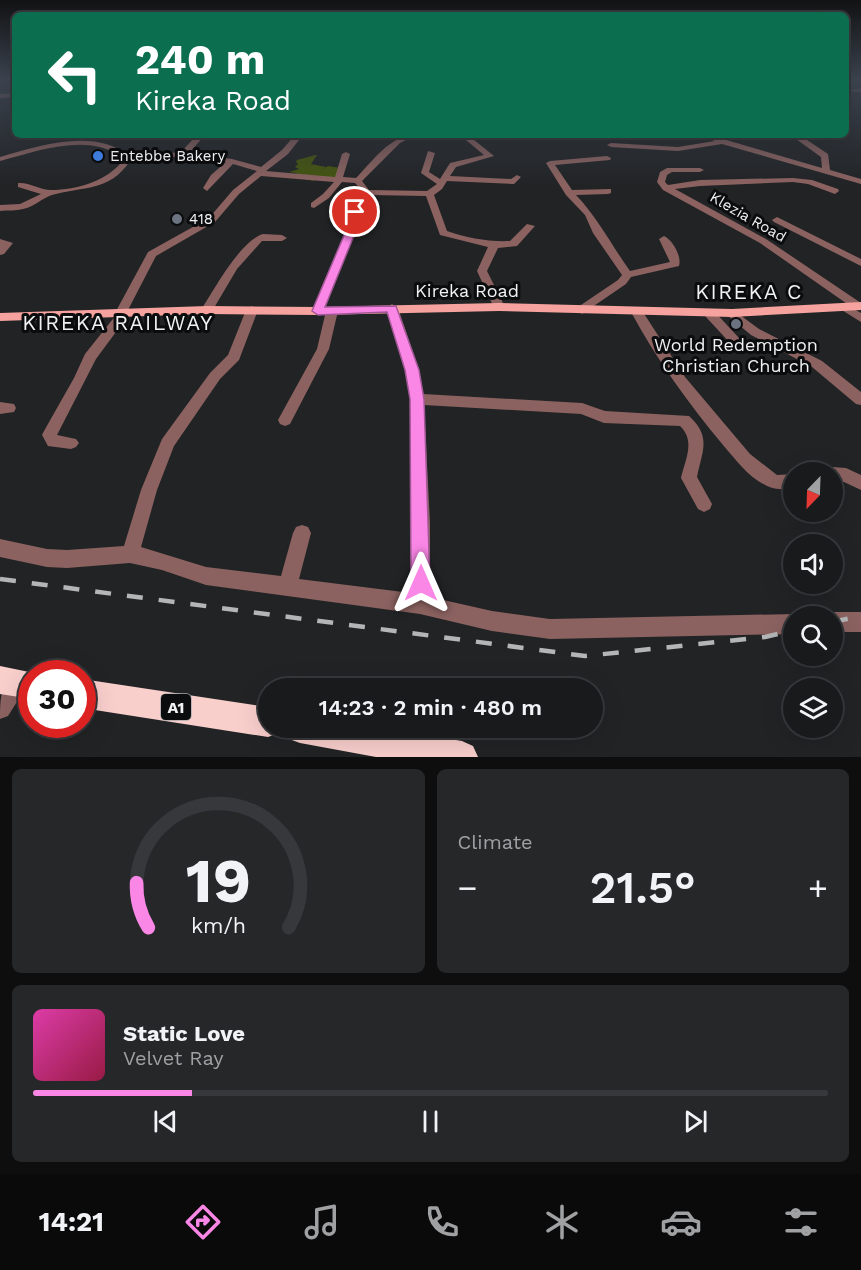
<!DOCTYPE html>
<html lang="en">
<head>
<meta charset="utf-8">
<style>
  :root { --surface:#191a1c; --page:#262729; --text:#f1f3f6; --muted:#9fa1a3; --line:#37383b; --accent:#fa87e6 }
  body { margin:0; font-family:"Work Sans",sans-serif; background:var(--page); color:var(--text); height:100vh; display:flex; flex-direction:column; font-size:22px; white-space:nowrap }
  * { box-sizing:border-box; margin:0 }
  p { font-size:20px; color:var(--muted) }
  .icon { flex:none; width:33px; height:33px; fill:none; stroke:currentColor; stroke-width:2; stroke-linecap:round; stroke-linejoin:round }
  .map { position:relative; height:757px; overflow:hidden }
  .drawer { display:flex; flex-direction:column; gap:12px; padding:12px; background:#0e0e0f; flex:1 }
  .drawer>* { flex:none }
  .banner { position:absolute; left:12px; top:12px; width:837px; height:126px; border-radius:9px; box-shadow:0 6px 24px #0002,0 0 0 2px var(--line); background:#0b6e4f; color:#fff; overflow:hidden }
  .needle { width:39px; rotate:203deg }
  .tools { position:absolute; left:783px; top:462px; display:grid; gap:12px }
  .tools a { display:grid; place-items:center; width:60px; height:60px; border-radius:50%; background:var(--surface); box-shadow:0 6px 24px #0002,0 0 0 2px var(--line); font-size:30px }
  .speed { position:absolute; left:18px; top:660px; display:flex; gap:12px; font-size:30px; font-weight:700; text-align:center }
  .speed>* { display:grid; place-content:center; width:78px; height:78px; border-radius:50%; background:var(--surface); box-shadow:0 6px 24px #0002,0 0 0 2px var(--line); line-height:1 }
  .speed .limit { border:9px solid #d22; background:#fff; color:#111 }
  .pin { position:absolute; display:grid; place-items:center; width:51px; height:51px; color:#fff; margin:-26px; border:3px solid #fff; border-radius:50%; box-shadow:0 2px 6px #0007 }
  .me { position:absolute; width:66px; margin:-33px; rotate:0deg; stroke-linejoin:round; filter:drop-shadow(0 0 4px #0008) }
  .turn { display:flex; align-items:center; gap:21px; height:126px; padding:0 24px; font-size:27px }
  .turn .icon { width:78px; height:78px; stroke-width:2.5 }
  .turn b { display:block; font-size:42px; line-height:51px }
  .big { font-size:45px; font-weight:600; line-height:1.1 }
  .drawer .card { flex:1; display:flex; flex-direction:column; justify-content:center; gap:9px; min-width:0; padding:0 21px; border-radius:9px; background:var(--page) }
  .drawer .dial { align-items:center; gap:0 }
  .dial svg { height:156px; overflow:visible; fill:none; stroke:var(--line); stroke-width:7; stroke-linecap:round; text-anchor:middle }
  .dial text { fill:var(--text); stroke:none }
  .song { display:flex; align-items:center; gap:18px }
  .cover { width:72px; height:72px; border-radius:9px; background:linear-gradient(135deg,hsl(320 70% 55%),hsl(340 70% 35%)) }
  .played { height:6px; border-radius:3px; background:linear-gradient(90deg,var(--accent) 20%,var(--line) 20%) }
  .keys { display:flex; justify-content:space-around; direction:ltr }
  .heat { display:flex; justify-content:space-between; align-items:center; font-size:33px; direction:ltr }
  .drawer .tiles { flex:1; display:grid; gap:12px; grid-template-columns:1fr 1fr }
  .card:last-child { grid-column:span 2 }
  .trip { position:absolute; left:258px; top:678px; width:345px; height:60px; border-radius:30px; background:var(--surface); box-shadow:0 6px 24px #0002,0 0 0 2px var(--line); font-weight:600; line-height:60px; text-align:center }
  .tab-bar { display:flex; height:96px; justify-content:space-around; align-items:center; background:#0a0a0b; color:var(--muted) }
  .tab-bar .icon { width:42px; height:42px }
  .tab-bar .selected { color:var(--accent) }
  .tab-bar b { font-size:27px; color:var(--text) }
  .map>svg:first-child { display:block }
</style>
</head>
<body>
<div class="map">
<svg width="861" height="757" viewBox="0 0 861 757">
  <rect width="100%" height="100%" fill="#212325"/>
  <polygon fill="#43540d" points="315,155 317,155 311,164 326,167 322,170 328,166 341,168 337,177 316,177 314,181 304,179 303,174 299,177 296,173 289,172 299,169 295,167 298,164 296,162 297,160"/>
  <g fill="none" stroke-linecap="round" stroke-linejoin="round">
    <g fill="#8b6260" fill-rule="evenodd">
      <polygon points="861,88 861,92 847,91"/>
      <polygon points="15,93 15,97 0,98 0,94"/>
      <polygon points="14,128 15,132 12,131 12,129"/>
      <path d="M197,135H205L189,153L232,159L261,167L282,150L295,135H303L288,154L266,171L335,177L342,154L346,152L350,154L343,177L356,178C372,162 390,135 415,135L400,143L362,181L369,190L427,191L437,184L421,173L428,151L435,153L429,172L440,179L450,163L484,155L460,135H468L494,156L456,167L450,176L511,179L517,175L521,177L514,184L447,181L442,189L434,195L447,231C467,238 489,242 510,241L527,224L535,226L517,246L498,248L487,271L505,307L503,310H495L477,271L488,247L440,235L426,196L370,195L360,212L355,233L324,311L322,314H314L312,311L345,233L350,212L363,192L355,183L342,182L329,198L314,208L311,207V203L323,194L334,182L261,176L239,194L215,222L156,256L128,310L130,313L96,359L57,435L76,439L79,443L76,447L71,449L48,446L42,435L44,431L74,378L85,354L116,315L115,313L148,252L209,218L233,190L257,171L233,164L207,191L203,188L211,175L226,162L183,156L130,161C109,192 84,186 52,195C42,198 34,207 23,209C16,211 7,210 0,211V205L20,204L41,194L18,187V183C29,182 40,190 51,190C77,190 108,181 124,159C91,131 37,151 0,161V157C40,146 95,127 130,157L181,152Z"/>
      <polygon points="697,135 709,135 822,168 821,157 796,139 796,135 804,135 804,138 828,154 830,170 861,179 861,184 722,144 678,151 611,147 607,145 611,143 678,147 715,141"/>
      <path d="M607,156L611,158L610,160L555,165L572,190L611,189V193L608,194L576,195C598,218 612,246 630,271L670,262L659,239L664,236C673,240 682,257 679,266L631,277L626,284L582,314L576,310L578,307L618,280L622,275L593,233L585,215L566,195L546,163L550,161Z"/>
      <polygon points="667,168 700,168 704,170 700,172 672,172 667,175 665,182 668,185 700,180 793,178 812,180 838,189 839,191 835,194 808,184 793,182 700,186 675,189 766,239 861,303 861,309 854,309 861,313 861,322 837,307 843,303 853,308 760,243 663,190 657,182 660,172"/>
      <polygon points="777,217 861,259 861,266 774,222 772,220"/>
      <path d="M263,234L282,235L287,238L282,241H262L237,269L211,313H203L201,310C214,290 240,241 263,234Z"/>
      <polygon points="0,239 13,243 4,254 0,255"/>
      <path d="M392,304L398,308L419,370L423,394L582,403L605,411L689,416C712,437 702,451 697,477L712,504L710,509L704,512L698,509L681,478C685,460 696,441 680,426L604,423L581,414L424,405L430,523V597L492,611L550,619L794,614L800,616H794V634L550,639L492,631L420,614L206,585L162,570L130,563L67,568L47,567L0,557V539L47,549L67,550L124,546L141,490L162,439L210,373L228,355L246,310L252,306L258,310L239,360L220,379L174,446L157,490L141,547L206,567L281,576L293,533L296,527L302,525L308,527L311,533L299,579L411,593L412,523L410,399L405,370L386,308Z"/>
      <polygon points="332,307 338,311 329,349 290,424 285,426 280,424 278,420 317,349 326,311"/>
      <path d="M637,308L641,309L685,377L750,454L777,475L794,474V488C784,490 776,490 767,486C748,477 736,460 723,445C688,403 657,360 631,312Z"/>
      <polygon points="732,309 759,329 822,361 861,392 861,405 856,404 812,367 751,335 728,316 726,313 728,310"/>
      <polygon points="710,310 714,311 739,338 741,341 739,344 731,344 706,317 704,314 706,311"/>
      <polygon points="0,402 14,404 16,408 14,412 0,414"/>
      <polygon points="832,467 846,468 861,475 861,490 844,482 832,481 832,472 825,472 826,469"/>
      <polygon points="832,612 861,612 861,632 832,632 832,616 824,616"/>
      <path d="M18,672L26,675L29,683L8,716L0,719C0,700 0,681 18,672Z"/>
    </g>
    <polygon fill="#f6a29e" fill-rule="evenodd" points="861,302 861,310 732,317 499,311 318,315 207,314 0,321 0,313 207,306 318,307 499,303 732,309"/>
    <g fill="#f9cfcc" fill-rule="evenodd">
      <polygon points="0,666 39,674 32,674 32,699 0,694"/>
      <polygon points="82,679 268,707 268,728 281,728 279,733 268,737 82,708"/>
      <polygon points="285,728 383,728 462,741 473,746 478,757 376,757 300,743 289,739"/>
    </g>
    <g stroke="#b4b5b7" stroke-width="4.5" stroke-dasharray="16 16" stroke-linecap="butt">
      <polyline points="0,579 585,656 765,637 794,630"/>
      <polyline points="832,622 861,616"/>
    </g>
  </g>
  <linearGradient id="sky" x2="0" y2="1"><stop stop-color="#121314"/><stop offset="0.43" stop-color="#3d4551"/><stop offset="1" stop-color="#3d4551" stop-opacity="0"/></linearGradient>
  <rect width="861" height="185" fill="url(#sky)"/>
  <polygon fill="#fa87e6" stroke="#a25896" stroke-width="1.5" points="355,209 360,212 355,233 325,307 396,306 419,370 424,399 430,583 428,590 421,592 414,590 411,583 410,399 405,370 387,312 318,315 312,311 345,233 351,212"/>
  <circle fill="#3f7fe0" stroke="#0b0c0d" stroke-width="2" cx="98" cy="156" r="6"/>
  <g fill="#6b7280" stroke="#0b0c0d" stroke-width="2">
    <circle cx="177" cy="219" r="6"/>
    <circle cx="736" cy="324" r="6"/>
  </g>
  <g text-anchor="middle" dominant-baseline="central" stroke-width="6" stroke-linejoin="round" paint-order="stroke">
    <g font-size="15" fill="#f0f1f3" stroke="#0b0c0d" text-anchor="start">
      <text x="110" y="156">Entebbe Bakery</text>
      <text x="189" y="219">418</text>
    </g>
    <g font-size="15" fill="#f0f1f3" stroke="#0b0c0d">
      <text transform="translate(748 217) rotate(30)">Klezia Road</text>
    </g>
    <rect fill="#0b0c0d" stroke="#abacae" stroke-width="1.5" x="161" y="694" width="30" height="26" rx="4.5"/>
    <g font-size="16" font-weight="bold" fill="#f0f1f3">
      <text x="176" y="707">A1</text>
    </g>
    <g font-size="18" fill="#f0f1f3" stroke="#0b0c0d">
      <text x="467" y="290">Kireka Road</text>
    </g>
    <g font-size="18" fill="#f0f1f3" stroke="#0b0c0d">
      <text x="736" y="344">World Redemption<tspan x="736" dy="21">Christian Church</tspan></text>
    </g>
    <g font-size="21" letter-spacing="1.5" fill="#f0f1f3" stroke="#0b0c0d">
      <text x="749" y="291">KIREKA C</text>
      <text x="118" y="322">KIREKA RAILWAY</text>
    </g>
  </g>
</svg>
<div class="tools">
<a><svg class="needle" viewBox="-14 -14 28 28"><path d="M0-13l5 13h-10z" fill="#e53935"/><path d="M0 13l5-13h-10z" fill="#9fa1a3"/></svg></a>
<a><svg class="icon" aria-label="sound" viewBox="0 0 24 24"><path d="M4 9h4l5-4v14l-5-4H4zM17 9q2 3 0 6"/></svg></a>
<a><svg class="icon" aria-label="search" viewBox="0 0 24 24"><circle cx="10" cy="10" r="6"/><path d="M15 15l6 6"/></svg></a>
<a><svg class="icon" aria-label="layers" viewBox="0 0 24 24"><path d="M12 4l9 5-9 5-9-5zM3 14l9 5 9-5"/></svg></a>
</div>
<div class="speed"><div class="limit">30</div></div>
<div class="pin" style="left:355px;top:212px;background:#d93025"><svg class="icon" aria-label="arrive" viewBox="0 0 24 24"><path d="M6 21V4h12l-3 4 3 4H6"/></svg></div>
<svg class="me" style="left:421px;top:583px" viewBox="-20 -20 40 40"><path d="M0-17L14 15 0 8-14 15z" fill="#fa87e6" stroke="#fff" stroke-width="4"/></svg>
<div class="trip">14:23 · 2 min · 480 m</div>
<div class="banner">
<div class="turn"><svg class="icon" aria-label="left" viewBox="0 0 24 24"><path d="M17 20v-9H6M10 6l-5 5 5 5"/></svg><div><b>240 m</b>Kireka Road</div></div>
</div>
</div>
<section class="drawer">
<div class="tiles">
<div class="card dial"><svg viewBox="0 0 100 80">
<path d="M14 69A42 42 0 1 1 86 69"/>
<path d="M14 69A42 42 0 0 1 8 46" stroke="#fa87e6"/>
<text x="50" y="56" font-size="32" font-weight="700">19</text>
<text x="50" y="72" font-size="11">km/h</text>
</svg></div>
<div class="card"><p>Climate</p>
<div class="heat"><a>−</a><b class="big">21.5°</b><a>+</a></div>
</div>
<div class="card">
<div class="song"><i class="cover"></i><div><b>Static Love</b><p>Velvet Ray</p></div></div>
<div class="played"></div>
<div class="keys"><svg class="icon" aria-label="previous" viewBox="0 0 24 24"><path d="M18 5L8 12l10 7zM5 5v14"/></svg><svg class="icon" aria-label="pause" viewBox="0 0 24 24"><path d="M8 5v14M16 5v14"/></svg><svg class="icon" aria-label="next" viewBox="0 0 24 24"><path d="M6 5l10 7-10 7zM19 5v14"/></svg></div>
</div>
</div>
</section>
<nav class="tab-bar">
<b>14:21</b>
<svg class="icon selected" aria-label="directions" viewBox="0 0 24 24"><path d="M12 3l9 9-9 9-9-9zM9 14v-3h6M13 9l2 2-2 2"/></svg>
<svg class="icon" aria-label="music" viewBox="0 0 24 24"><path d="M9 18V5l10-2v13"/><circle cx="6" cy="18" r="3"/><circle cx="16" cy="16" r="3"/></svg>
<svg class="icon" aria-label="phone" viewBox="0 0 24 24"><path d="M5 4h4l2 5-3 2q2 4 5 5l2-3 5 2v4C11 20 4 13 5 4z"/></svg>
<svg class="icon" aria-label="climate" viewBox="0 0 24 24"><path d="M12 3v18M4 7l16 10M4 17L20 7"/></svg>
<svg class="icon" aria-label="car" viewBox="0 0 24 24"><path d="M5 17H2v-5l4-1 3-4h7l3 4 3 1v5h-3M9 17h6M6 11h13"/><circle cx="7" cy="17" r="2"/><circle cx="17" cy="17" r="2"/></svg>
<svg class="icon" aria-label="filters" viewBox="0 0 24 24"><path d="M4 7h16M4 17h16"/><circle cx="9" cy="7" r="2"/><circle cx="15" cy="17" r="2"/></svg>
</nav>
</body>
</html>
